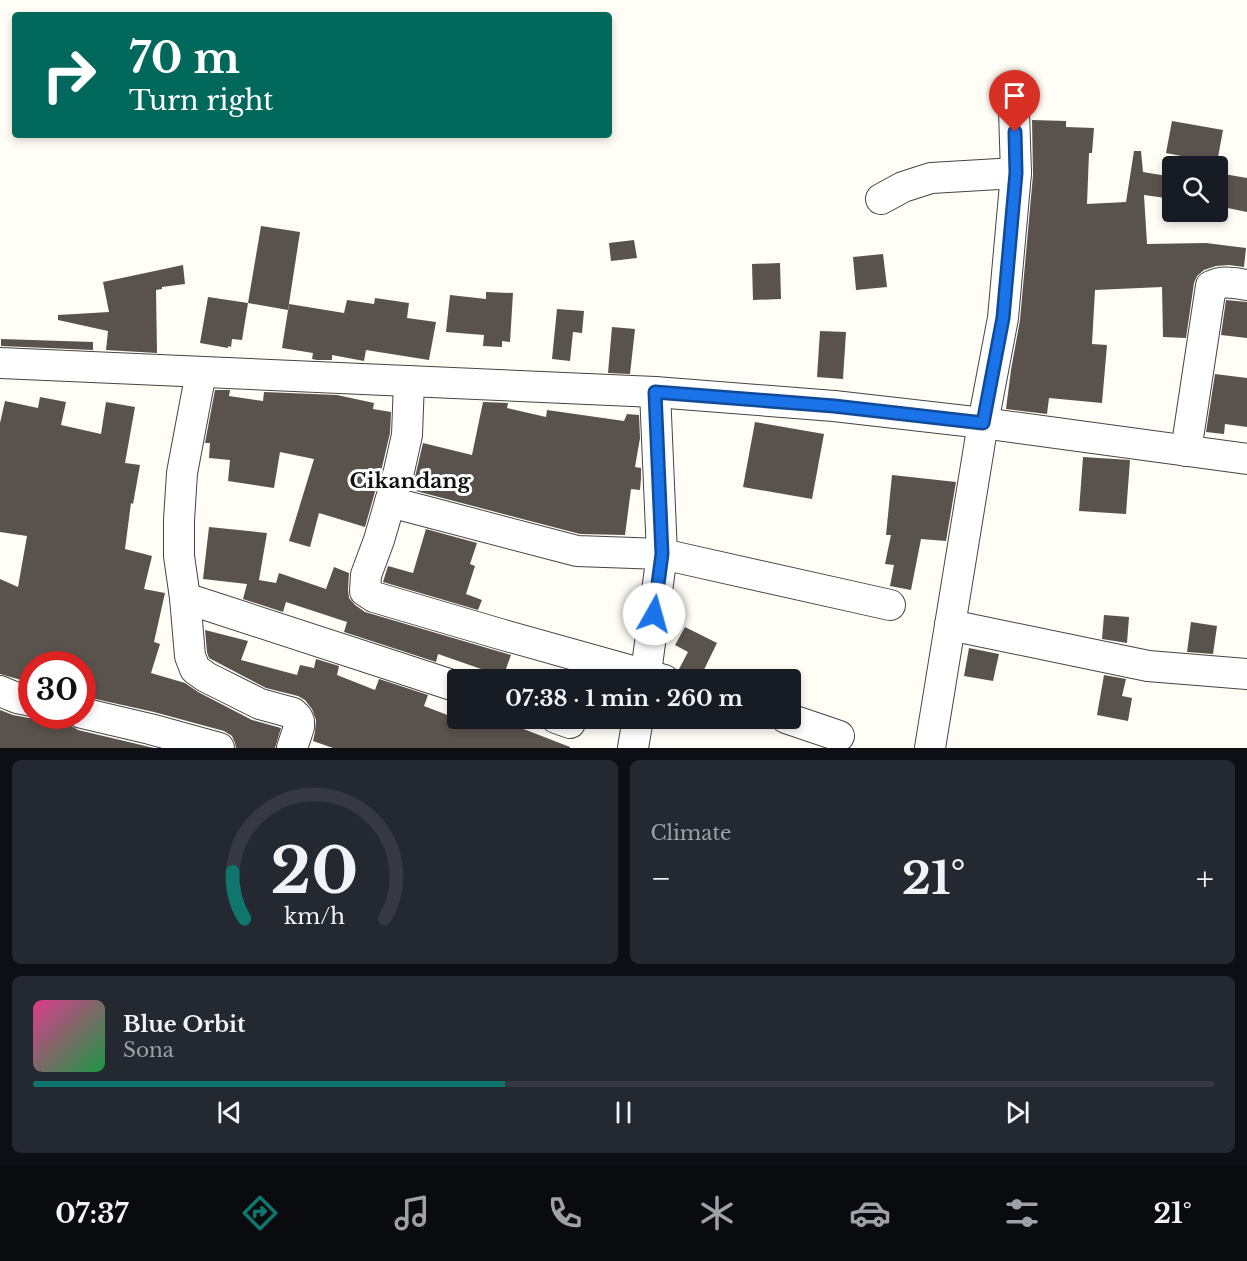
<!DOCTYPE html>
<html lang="en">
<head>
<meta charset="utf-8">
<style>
  :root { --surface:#171b24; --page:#242831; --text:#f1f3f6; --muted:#9ea1a6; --line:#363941; --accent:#0f766e }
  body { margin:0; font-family:"Libre Baskerville",serif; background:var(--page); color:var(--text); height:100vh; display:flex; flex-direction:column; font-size:22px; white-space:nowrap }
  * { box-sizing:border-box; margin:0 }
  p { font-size:20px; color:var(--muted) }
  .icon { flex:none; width:33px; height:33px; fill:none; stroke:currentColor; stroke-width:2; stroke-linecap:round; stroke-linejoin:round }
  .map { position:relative; height:748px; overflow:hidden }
  .side { display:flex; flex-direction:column; gap:12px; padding:12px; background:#0d0f14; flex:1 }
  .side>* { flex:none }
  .banner { position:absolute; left:12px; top:12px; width:600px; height:126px; border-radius:6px; box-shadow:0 3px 9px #0003; background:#00695c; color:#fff; overflow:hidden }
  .tools { position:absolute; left:1162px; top:156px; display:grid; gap:12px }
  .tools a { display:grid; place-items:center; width:66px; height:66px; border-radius:6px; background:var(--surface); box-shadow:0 3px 9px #0003; font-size:30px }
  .speed { position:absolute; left:18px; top:651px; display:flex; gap:12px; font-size:30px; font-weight:700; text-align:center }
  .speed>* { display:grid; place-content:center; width:78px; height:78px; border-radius:50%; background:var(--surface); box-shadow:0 3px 9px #0003; line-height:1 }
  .speed .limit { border:9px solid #d22; background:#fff; color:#111 }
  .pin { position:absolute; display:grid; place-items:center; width:51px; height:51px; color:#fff; margin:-62px -26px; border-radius:50% 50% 50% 0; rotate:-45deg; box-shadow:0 0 6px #0007 }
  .pin .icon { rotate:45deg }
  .me { position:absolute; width:66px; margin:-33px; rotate:7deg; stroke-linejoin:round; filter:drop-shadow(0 0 4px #0008) }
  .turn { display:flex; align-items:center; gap:21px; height:126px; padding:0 18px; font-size:27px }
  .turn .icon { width:78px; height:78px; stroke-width:2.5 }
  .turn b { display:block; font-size:42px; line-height:51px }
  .big { font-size:45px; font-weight:700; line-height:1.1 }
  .side .card { flex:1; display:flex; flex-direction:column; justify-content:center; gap:9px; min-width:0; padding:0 21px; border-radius:9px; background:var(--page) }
  .side .dial { align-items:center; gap:0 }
  .dial svg { height:156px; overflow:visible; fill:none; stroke:var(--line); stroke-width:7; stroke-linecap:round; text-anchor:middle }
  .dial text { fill:var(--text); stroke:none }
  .song { display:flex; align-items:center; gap:18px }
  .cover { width:72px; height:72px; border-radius:9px; background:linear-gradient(135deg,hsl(330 70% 55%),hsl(140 70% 35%)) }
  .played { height:6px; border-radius:3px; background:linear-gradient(90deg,var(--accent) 40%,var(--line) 40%) }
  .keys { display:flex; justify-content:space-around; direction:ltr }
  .heat { display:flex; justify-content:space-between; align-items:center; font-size:33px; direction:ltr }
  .side .tiles { flex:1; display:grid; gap:12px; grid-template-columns:1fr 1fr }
  .card:last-child { grid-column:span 2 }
  .trip { position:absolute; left:447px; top:669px; width:354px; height:60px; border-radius:6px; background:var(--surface); box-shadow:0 3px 9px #0003; font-weight:700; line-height:60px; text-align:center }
  .tab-bar { display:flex; height:96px; justify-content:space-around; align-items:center; background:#090b0e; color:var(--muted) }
  .tab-bar .icon { width:42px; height:42px }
  .tab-bar .selected { color:var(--accent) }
  .tab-bar b { font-size:27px; color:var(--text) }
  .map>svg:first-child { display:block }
</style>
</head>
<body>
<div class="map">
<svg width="1247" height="748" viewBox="0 0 1247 748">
  <rect width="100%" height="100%" fill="#fffdf5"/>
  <g fill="#5a524d">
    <polygon points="1032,120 1066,121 1066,127 1094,128 1092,153 1089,153 1087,204 1126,202 1134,151 1141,151 1143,172 1173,177 1173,199 1144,195 1147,244 1206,243 1246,248 1244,267 1229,265 1216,266 1204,270 1197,276 1194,283 1186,338 1163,337 1162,287 1095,290 1092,344 1107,345 1102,403 1049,398 1047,414 1006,409 1011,370 1020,320 1033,175"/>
    <polygon points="1172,121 1223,130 1217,163 1166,153"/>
    <polygon points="1218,173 1247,178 1247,212 1218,206"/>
    <polygon points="261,226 300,232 288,310 248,303"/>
    <polygon points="634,240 637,258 611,261 609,243"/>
    <polygon points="883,254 887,287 856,290 853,257"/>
    <polygon points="780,263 781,299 753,300 752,264"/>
    <polygon points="183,265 185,284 162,287 162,289 156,290 157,353 106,350 108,331 58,320 58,315 109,312 103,282"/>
    <polygon points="486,292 513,293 510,342 502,341 502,347 483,346 484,335 446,332 450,295 486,299"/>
    <polygon points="208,297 248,303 242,340 232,339 231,347 228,346 228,348 200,343"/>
    <polygon points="375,298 409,303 407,318 436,322 429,360 366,350 364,361 332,355 332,360 317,360 312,359 313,353 282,348 289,304 344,313 347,300 374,304"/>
    <polygon points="1226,300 1247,302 1247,338 1221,335"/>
    <polygon points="557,309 584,311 582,333 573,332 570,361 552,359"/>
    <polygon points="612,327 635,329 630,374 608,373"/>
    <polygon points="820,331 846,332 843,379 817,377"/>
    <polygon points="1,339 93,342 93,350 1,346"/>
    <polygon points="1215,374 1247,378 1247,427 1225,424 1224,434 1206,432"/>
    <polygon points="215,390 230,390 229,396 263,401 264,392 337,395 374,403 373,409 391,412 390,433 382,467 365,527 319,513 310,547 289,541 314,459 280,452 274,488 228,481 230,460 209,458 210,443 205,443"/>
    <polygon points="40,397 66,402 61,425 101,434 106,402 135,407 125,463 140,465 133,504 131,503 125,549 152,556 144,589 165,593 154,642 160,644 151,673 185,683 198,692 252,720 281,728 275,748 236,748 235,743 232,736 224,731 154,712 82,696 82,664 32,664 32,683 0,674 0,579 18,587 27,536 0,532 0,423 5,401 38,408"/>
    <polygon points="483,402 508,403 507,408 546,417 547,410 624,421 627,414 639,415 640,438 635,467 641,468 641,478 640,490 631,489 625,535 580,534 412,490 423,443 472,455"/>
    <polygon points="755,422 824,434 812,499 743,487"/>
    <polygon points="1083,457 1130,460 1126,514 1079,511"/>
    <polygon points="892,475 956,482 946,541 921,539 911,590 890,586 894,565 885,564 891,535 886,535"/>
    <polygon points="209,527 267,533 259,580 276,583 279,573 326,589 334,567 349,573 348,590 349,598 355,605 365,612 511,655 502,680 480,680 484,670 438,654 436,662 344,632 347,622 286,602 283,612 243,599 247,584 203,579"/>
    <polygon points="426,529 477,543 470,564 475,566 466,594 482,600 478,610 383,582 388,566 413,573"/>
    <polygon points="1104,615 1129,617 1127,643 1102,639"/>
    <polygon points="1191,622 1217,626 1213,654 1187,652"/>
    <polygon points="685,627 717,643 699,680 681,680 680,675 678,671 688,652 675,645"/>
    <polygon points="205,630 248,641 241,660 297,675 300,665 314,668 316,659 339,666 337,675 375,690 379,679 428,695 424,706 484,729 485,725 494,729 498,719 570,747 570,748 333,748 313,741 315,732 316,720 312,709 305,700 298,696 266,688 209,658 207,652"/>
    <polygon points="969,648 999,654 993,681 964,676"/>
    <polygon points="1104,675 1126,679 1122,696 1132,698 1128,721 1097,715"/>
    <polygon points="0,710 13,715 29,718 37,717 40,716 65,716 70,725 78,730 154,748 0,748"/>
  </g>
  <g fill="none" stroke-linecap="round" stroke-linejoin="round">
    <g stroke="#444" stroke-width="32">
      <g id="minor">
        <polyline points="881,199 903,187 931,178 1016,173"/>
        <polyline points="0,363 655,392 834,406 983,423 1247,459"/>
        <polyline points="201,372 182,473 179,520 179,556 185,598 190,656 195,669 206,677 260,704 293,713 297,717 299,721 299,727 292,748"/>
        <polyline points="409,381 407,435 399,471 379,540 366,575 365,591 374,597 500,634 664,680"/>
        <path d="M1186,451L1211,286C1223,280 1234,283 1247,285"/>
        <polyline points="390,502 577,551 662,554 890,605"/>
        <polyline points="185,598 458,687"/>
        <polyline points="950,625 1148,666 1247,674"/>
        <polyline points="645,680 662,554 655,392"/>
        <polyline points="0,691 17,698 32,701"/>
        <polyline points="82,713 150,729 219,748"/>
        <polyline points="556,718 570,723"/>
        <polyline points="786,718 839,736"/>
        <polyline points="633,748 638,718"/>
        <polyline points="930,748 983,423 1003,318 1016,173 1014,111"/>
      </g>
    </g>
    <use href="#minor" stroke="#fff" stroke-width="30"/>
  </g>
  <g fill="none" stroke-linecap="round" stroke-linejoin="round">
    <g stroke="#114b97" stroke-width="15">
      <polyline id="route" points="654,614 662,554 655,392 834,406 983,423 1003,318 1016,173 1015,132"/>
    </g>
    <use href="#route" stroke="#1a73e8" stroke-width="10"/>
  </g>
  <g text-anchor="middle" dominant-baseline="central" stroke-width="6" stroke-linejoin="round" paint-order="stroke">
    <g font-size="21" font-weight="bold" fill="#111" stroke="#fff">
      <text x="410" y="481">Cikandang</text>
    </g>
  </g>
</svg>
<div class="tools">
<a><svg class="icon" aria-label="search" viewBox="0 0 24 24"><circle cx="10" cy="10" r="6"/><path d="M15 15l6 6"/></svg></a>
</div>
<div class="speed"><div class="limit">30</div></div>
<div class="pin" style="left:1015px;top:132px;background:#d93025"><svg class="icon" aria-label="arrive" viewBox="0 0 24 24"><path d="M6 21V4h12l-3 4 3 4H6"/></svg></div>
<svg class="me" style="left:654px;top:614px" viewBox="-20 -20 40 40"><circle r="19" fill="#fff"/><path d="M0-13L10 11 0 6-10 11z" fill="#1a73e8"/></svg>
<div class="trip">07:38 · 1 min · 260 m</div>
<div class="banner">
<div class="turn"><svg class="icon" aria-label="right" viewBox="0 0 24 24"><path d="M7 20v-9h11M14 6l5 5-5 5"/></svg><div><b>70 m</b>Turn right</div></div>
</div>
</div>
<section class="side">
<div class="tiles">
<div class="card dial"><svg viewBox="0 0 100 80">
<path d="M14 69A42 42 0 1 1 86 69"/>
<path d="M14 69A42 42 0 0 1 8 45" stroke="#0f766e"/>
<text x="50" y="56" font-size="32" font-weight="700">20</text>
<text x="50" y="72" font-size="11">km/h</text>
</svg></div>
<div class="card"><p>Climate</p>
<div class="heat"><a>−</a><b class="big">21°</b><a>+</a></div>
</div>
<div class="card">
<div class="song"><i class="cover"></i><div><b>Blue Orbit</b><p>Sona</p></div></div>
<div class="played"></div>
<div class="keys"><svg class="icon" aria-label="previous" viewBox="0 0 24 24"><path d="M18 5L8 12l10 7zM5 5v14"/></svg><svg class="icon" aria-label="pause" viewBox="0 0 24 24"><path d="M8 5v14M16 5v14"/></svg><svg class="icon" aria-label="next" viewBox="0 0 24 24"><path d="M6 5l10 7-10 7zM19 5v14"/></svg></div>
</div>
</div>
</section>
<nav class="tab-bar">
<b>07:37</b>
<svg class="icon selected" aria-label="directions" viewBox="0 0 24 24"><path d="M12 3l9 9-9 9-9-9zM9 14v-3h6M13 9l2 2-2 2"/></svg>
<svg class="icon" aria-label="music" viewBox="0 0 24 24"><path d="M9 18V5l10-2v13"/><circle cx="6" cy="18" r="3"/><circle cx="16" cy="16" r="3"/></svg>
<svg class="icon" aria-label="phone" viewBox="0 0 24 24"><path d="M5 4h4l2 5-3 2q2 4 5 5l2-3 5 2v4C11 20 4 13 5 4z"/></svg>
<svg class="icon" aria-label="climate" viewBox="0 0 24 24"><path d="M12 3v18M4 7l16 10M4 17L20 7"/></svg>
<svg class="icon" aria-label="car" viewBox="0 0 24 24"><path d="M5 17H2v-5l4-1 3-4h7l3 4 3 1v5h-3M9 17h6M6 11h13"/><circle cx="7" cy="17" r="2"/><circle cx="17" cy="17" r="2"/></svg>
<svg class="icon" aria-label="filters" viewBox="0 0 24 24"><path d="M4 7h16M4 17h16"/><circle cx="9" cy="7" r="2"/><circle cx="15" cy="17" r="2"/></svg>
<b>21°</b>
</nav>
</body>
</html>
